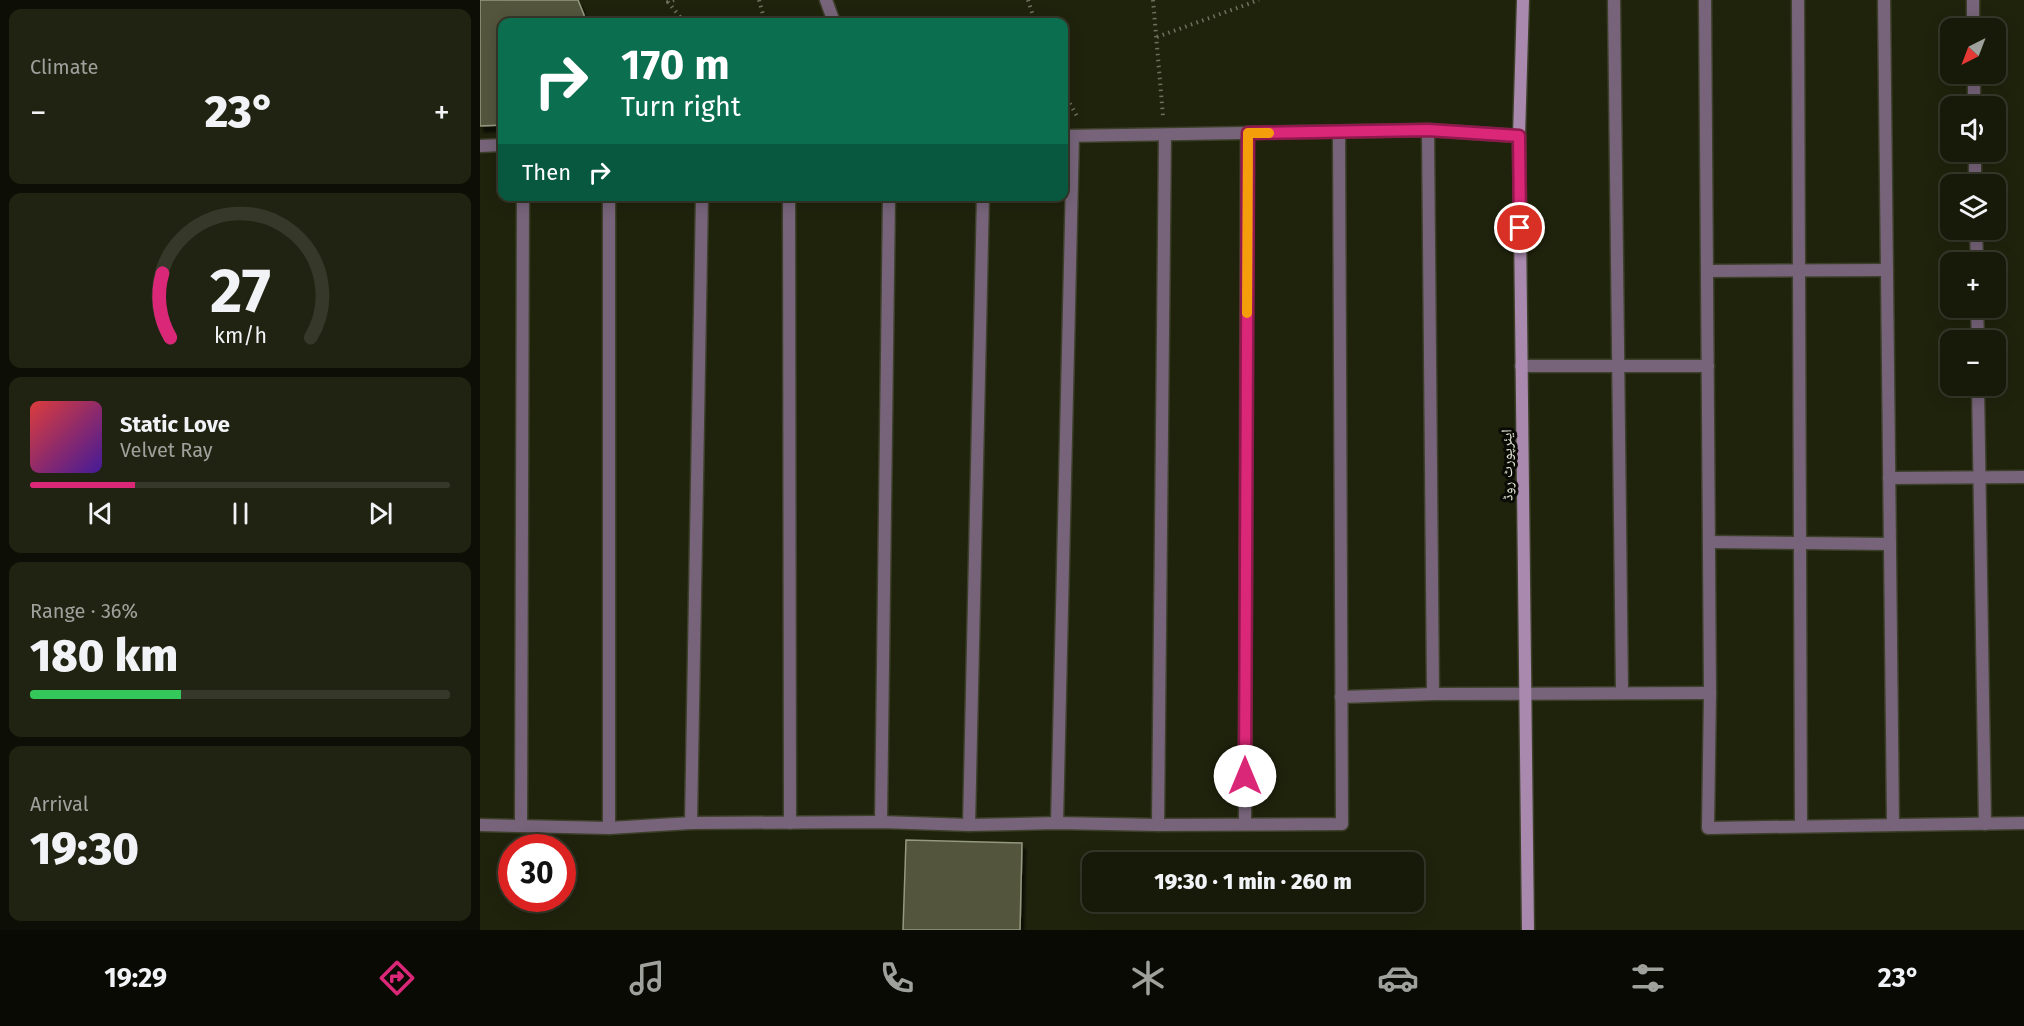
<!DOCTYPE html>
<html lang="en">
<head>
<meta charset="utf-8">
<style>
  :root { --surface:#181a09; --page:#212312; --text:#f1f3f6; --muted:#9fa19c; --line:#36382a; --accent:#db2777 }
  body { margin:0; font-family:"Fira Sans","Noto Naskh Arabic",sans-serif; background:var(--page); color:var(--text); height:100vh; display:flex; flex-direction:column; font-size:22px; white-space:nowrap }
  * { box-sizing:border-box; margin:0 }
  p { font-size:20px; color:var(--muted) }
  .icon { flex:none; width:33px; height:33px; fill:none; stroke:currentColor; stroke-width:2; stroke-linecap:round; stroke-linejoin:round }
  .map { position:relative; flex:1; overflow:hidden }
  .sheet { display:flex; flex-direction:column; gap:9px; padding:9px; background:#0d0e05; width:480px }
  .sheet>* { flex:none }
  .guide { position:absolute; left:18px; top:18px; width:570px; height:183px; border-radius:12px; box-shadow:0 3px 15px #0003,0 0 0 2px var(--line); background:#0b6e4f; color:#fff; overflow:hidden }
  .needle { width:39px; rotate:222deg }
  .tools { position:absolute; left:1460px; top:18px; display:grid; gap:12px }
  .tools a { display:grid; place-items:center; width:66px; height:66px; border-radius:12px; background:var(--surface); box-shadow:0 3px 15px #0003,0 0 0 2px var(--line); font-size:30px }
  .speed { position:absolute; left:18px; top:834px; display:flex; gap:12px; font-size:30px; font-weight:700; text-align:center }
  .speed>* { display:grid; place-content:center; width:78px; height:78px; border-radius:50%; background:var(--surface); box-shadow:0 3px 15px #0003,0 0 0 2px var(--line); line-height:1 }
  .speed .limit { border:9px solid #d22; background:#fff; color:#111 }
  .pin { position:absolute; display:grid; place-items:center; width:51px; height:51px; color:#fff; margin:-26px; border:3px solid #fff; border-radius:50%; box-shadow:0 2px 6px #0007 }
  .me { position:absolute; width:66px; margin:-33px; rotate:0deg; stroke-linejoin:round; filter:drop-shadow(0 0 4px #0008) }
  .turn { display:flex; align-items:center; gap:21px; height:126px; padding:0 24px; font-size:27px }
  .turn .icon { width:78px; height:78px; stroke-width:2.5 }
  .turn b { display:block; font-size:42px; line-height:51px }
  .then { display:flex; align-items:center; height:57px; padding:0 24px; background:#0003; gap:12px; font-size:22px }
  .big { font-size:45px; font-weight:800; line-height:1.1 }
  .sheet .card { flex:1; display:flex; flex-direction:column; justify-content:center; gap:9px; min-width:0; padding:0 21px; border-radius:12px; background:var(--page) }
  .sheet .dial { align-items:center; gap:0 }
  .dial svg { height:156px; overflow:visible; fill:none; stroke:var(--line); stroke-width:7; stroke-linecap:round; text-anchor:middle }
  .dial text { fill:var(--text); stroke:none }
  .song { display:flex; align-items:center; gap:18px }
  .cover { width:72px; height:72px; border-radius:9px; background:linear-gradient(135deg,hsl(0 70% 55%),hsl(260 70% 35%)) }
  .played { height:6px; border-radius:3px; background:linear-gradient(90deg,var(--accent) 25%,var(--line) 25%) }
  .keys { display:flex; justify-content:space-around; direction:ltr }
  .heat { display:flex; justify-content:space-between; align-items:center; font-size:33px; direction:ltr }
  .charge { height:9px; border-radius:4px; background:linear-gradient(90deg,#34c759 36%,var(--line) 0) }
  .trip { position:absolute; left:602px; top:852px; width:342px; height:60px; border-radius:12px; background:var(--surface); box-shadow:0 3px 15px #0003,0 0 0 2px var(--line); font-weight:800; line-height:60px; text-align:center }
  .tabs { display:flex; height:96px; justify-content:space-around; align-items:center; background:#0a0a04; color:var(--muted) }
  .tabs .icon { width:42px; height:42px }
  .tabs .active { color:var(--accent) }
  .tabs b { font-size:27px; color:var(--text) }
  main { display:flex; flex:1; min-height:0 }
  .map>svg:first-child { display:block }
</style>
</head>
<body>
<main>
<section class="sheet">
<div class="card"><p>Climate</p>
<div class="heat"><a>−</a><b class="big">23°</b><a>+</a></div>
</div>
<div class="card dial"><svg viewBox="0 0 100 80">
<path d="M14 69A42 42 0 1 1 86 69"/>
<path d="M14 69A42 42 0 0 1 10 36" stroke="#db2777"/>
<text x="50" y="56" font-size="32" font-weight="700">27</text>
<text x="50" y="72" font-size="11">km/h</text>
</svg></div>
<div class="card">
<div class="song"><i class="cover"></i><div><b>Static Love</b><p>Velvet Ray</p></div></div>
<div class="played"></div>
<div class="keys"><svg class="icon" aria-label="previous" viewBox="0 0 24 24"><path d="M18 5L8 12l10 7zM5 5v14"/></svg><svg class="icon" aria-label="pause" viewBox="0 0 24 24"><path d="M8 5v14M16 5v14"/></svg><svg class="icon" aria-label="next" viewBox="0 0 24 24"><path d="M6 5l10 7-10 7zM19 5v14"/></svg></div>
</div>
<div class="card"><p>Range · 36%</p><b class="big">180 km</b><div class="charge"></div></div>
<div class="card"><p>Arrival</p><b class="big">19:30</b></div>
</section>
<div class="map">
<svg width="1544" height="930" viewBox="0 0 1544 930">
  <defs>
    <filter id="shadow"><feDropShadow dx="3.5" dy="6" stdDeviation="1.5" flood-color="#0009"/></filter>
  </defs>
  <rect width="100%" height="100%" fill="#20230c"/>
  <g fill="#52553d" stroke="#95997f" stroke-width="1.5" filter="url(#shadow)">
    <polygon points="0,0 98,0 104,15 105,22 22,22 22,125 0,126"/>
    <polygon points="426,840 542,843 540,930 423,930"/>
  </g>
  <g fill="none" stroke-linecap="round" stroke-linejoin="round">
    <g stroke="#3c3f29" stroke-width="15">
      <g id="street">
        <polyline points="346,0 354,22"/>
        <polyline points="1134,0 1142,692"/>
        <polyline points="1225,0 1230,693 1228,828 1544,823"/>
        <polyline points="1318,0 1321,826"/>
        <polyline points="1404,0 1413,824"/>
        <polyline points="1493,0 1493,28"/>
        <polyline points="1494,74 1494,106"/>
        <polyline points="948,130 953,694"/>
        <polyline points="584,136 948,130 1039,136"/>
        <polyline points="0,146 22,145"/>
        <polyline points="1495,152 1495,184"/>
        <polyline points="129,196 129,828"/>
        <polyline points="309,196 310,823"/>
        <polyline points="1496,230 1497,262"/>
        <polyline points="1227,271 1407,270"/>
        <polyline points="1497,308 1498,340"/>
        <polyline points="1041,366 1228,366"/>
        <polyline points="1498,386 1505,824"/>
        <polyline points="1409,478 1544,477"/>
        <polyline points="1229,542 1410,544"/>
        <polyline points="861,697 953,694 1230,693"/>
        <polyline points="401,822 409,196"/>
        <polyline points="211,823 222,196"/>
        <polyline points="577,823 593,136"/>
        <polyline points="765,823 767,133"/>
        <polyline points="0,825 129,828 211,823 401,822 489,825 577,823 678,825 862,824 859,132"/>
        <polyline points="489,825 503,196"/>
        <polyline points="678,825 685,135"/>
        <polyline points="41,826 43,196"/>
      </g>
    </g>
    <g stroke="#3c3f29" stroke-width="15">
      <polyline id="secondary" points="1043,0 1039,136 1048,930"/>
    </g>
    <g stroke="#6e715e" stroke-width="4" stroke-dasharray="1.5 4.5" stroke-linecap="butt">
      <polyline points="194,0 188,2 204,22"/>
      <polyline points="279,0 285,22"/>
      <polyline points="548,0 555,22"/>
      <polyline points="673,0 683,116"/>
      <polyline points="677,37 779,0"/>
      <polyline points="584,93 598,118"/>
    </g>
    <use href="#street" stroke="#77647a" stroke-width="12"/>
    <use href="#secondary" stroke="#a989ae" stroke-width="12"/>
  </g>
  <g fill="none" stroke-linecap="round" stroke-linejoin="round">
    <g stroke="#8e194d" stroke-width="15">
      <polyline id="route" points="765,776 768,133 948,130 1039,136 1040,228"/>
    </g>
    <use href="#route" stroke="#db2777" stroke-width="10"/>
    <polyline stroke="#f59e0b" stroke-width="10" points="767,313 768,133 789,133"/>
  </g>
  <g text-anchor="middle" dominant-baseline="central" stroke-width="6" stroke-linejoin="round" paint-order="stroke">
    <g font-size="15" fill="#e5e8da" stroke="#0a0b04">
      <text transform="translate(1027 465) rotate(-91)">ایئرپورٹ روڈ</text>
    </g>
  </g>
</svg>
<div class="tools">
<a><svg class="needle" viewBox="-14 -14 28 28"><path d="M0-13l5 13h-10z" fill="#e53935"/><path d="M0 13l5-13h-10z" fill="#9fa19c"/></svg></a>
<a><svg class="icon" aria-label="sound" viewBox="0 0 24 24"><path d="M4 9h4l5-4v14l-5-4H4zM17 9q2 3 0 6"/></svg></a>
<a><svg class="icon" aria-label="layers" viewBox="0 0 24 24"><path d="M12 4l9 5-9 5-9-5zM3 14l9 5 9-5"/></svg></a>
<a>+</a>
<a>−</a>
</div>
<div class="speed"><div class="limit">30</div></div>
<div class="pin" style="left:1040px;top:228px;background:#d93025"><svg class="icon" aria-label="arrive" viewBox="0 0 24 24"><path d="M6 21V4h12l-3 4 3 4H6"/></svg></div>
<svg class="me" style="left:765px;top:776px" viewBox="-20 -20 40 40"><circle r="19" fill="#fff"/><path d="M0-13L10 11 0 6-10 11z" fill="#db2777"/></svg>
<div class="trip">19:30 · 1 min · 260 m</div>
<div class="guide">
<div class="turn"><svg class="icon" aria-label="right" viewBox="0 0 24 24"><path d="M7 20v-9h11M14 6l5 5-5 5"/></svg><div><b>170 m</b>Turn right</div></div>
<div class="then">Then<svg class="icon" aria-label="right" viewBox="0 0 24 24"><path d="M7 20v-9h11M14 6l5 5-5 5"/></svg></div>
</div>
</div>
</main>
<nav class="tabs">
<b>19:29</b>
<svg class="icon active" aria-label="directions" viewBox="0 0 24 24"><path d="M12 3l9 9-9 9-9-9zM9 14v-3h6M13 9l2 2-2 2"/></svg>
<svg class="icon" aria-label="music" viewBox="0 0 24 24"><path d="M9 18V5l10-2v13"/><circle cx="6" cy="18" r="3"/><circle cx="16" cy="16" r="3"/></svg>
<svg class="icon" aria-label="phone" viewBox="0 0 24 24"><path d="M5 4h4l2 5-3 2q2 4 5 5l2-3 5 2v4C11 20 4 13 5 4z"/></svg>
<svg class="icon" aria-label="climate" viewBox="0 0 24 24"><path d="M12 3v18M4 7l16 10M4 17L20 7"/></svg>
<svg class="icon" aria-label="car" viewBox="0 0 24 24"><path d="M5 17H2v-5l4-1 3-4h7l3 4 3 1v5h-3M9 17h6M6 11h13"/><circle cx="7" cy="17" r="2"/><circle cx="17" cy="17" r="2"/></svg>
<svg class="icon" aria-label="filters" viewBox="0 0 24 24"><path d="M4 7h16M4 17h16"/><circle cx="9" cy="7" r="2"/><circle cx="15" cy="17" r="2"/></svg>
<b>23°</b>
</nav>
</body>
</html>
